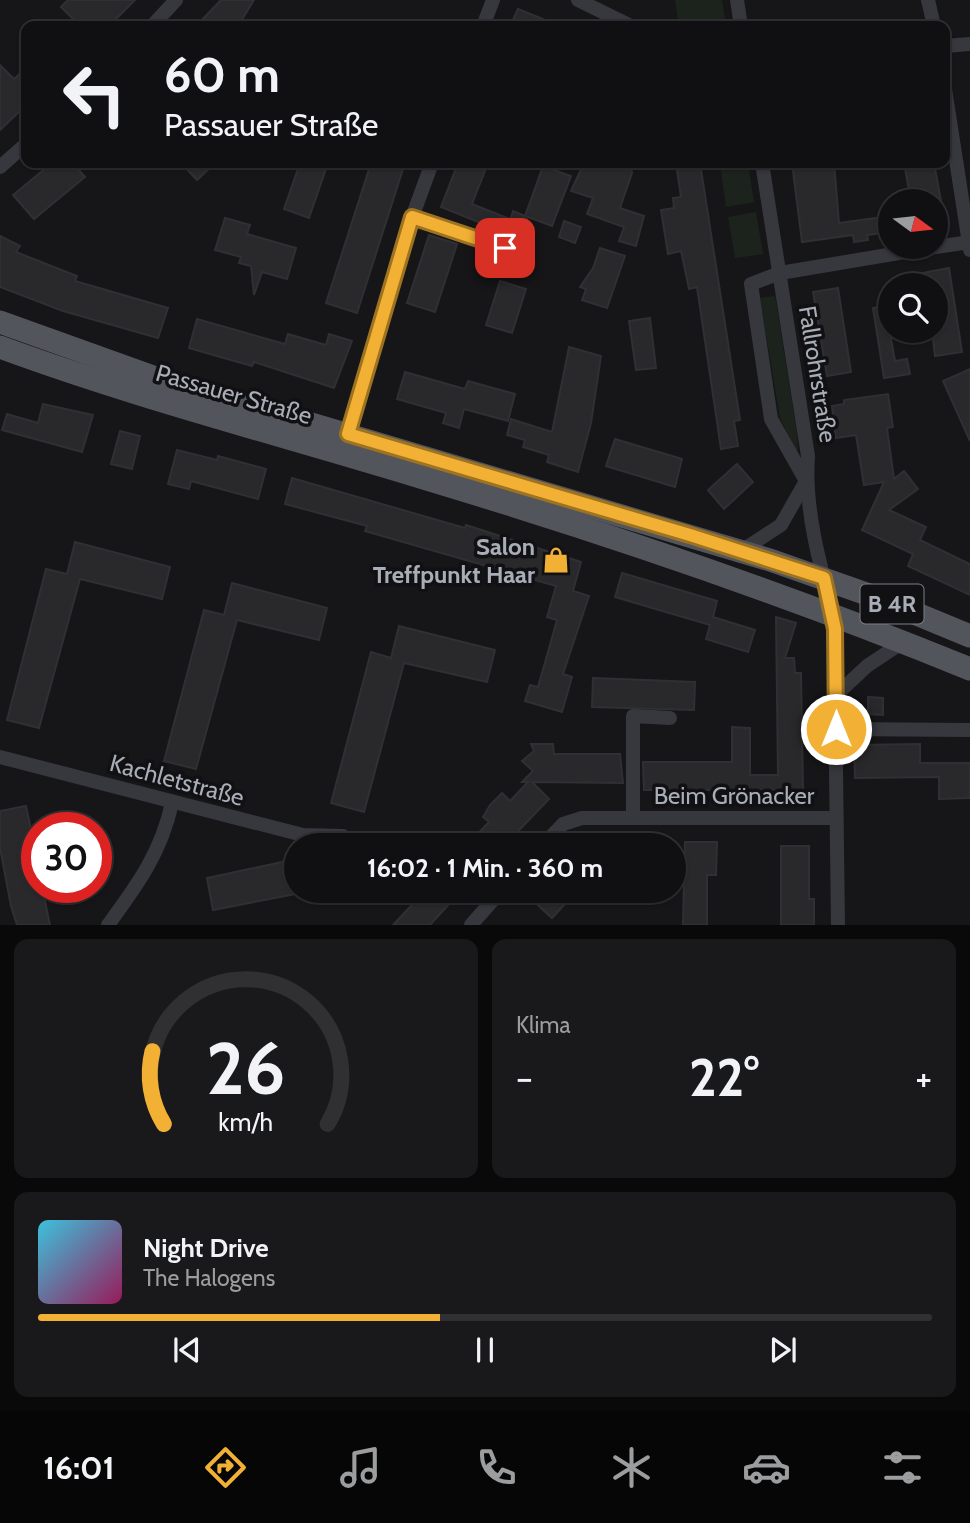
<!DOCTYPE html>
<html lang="de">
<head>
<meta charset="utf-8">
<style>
  :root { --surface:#101012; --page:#19191b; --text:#f1f3f6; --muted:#9c9d9f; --line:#303032; --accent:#f2b134 }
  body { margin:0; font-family:Cabin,sans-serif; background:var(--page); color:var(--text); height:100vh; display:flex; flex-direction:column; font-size:26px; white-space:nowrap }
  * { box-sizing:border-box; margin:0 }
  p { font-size:23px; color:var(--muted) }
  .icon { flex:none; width:38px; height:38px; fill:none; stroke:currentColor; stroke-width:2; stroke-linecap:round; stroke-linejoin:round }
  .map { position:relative; height:925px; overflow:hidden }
  .panel { display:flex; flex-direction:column; gap:14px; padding:14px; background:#09090a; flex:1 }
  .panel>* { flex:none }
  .guide { position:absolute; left:21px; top:21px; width:929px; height:147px; border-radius:14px; box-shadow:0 2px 5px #0004,0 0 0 2px var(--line); background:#101012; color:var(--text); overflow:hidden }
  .needle { width:46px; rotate:105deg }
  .buttons { position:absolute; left:878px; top:189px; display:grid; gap:14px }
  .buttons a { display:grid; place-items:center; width:70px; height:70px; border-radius:50%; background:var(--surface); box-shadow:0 2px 5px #0004,0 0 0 2px var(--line); font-size:35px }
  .speed { position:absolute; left:21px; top:812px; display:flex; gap:14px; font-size:35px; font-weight:700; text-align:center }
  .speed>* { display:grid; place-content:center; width:91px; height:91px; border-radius:50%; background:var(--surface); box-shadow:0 2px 5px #0004,0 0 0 2px var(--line); line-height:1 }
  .speed .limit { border:10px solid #d22; background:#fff; color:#111 }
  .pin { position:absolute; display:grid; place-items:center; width:60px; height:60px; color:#fff; margin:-30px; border-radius:14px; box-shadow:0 4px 10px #0006 }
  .me { position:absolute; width:77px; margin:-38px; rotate:0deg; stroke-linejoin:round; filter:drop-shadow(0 0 5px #0008) }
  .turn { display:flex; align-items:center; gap:24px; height:147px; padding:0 28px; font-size:32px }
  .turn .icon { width:91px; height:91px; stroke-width:2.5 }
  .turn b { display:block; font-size:49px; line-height:60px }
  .big { font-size:52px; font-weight:800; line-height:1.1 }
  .panel .card { flex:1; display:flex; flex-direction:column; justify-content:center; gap:10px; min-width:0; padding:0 24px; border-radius:14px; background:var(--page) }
  .panel .dial { align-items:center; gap:0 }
  .dial svg { height:182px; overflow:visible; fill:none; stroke:var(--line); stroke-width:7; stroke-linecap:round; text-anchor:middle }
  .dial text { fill:var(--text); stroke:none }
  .song { display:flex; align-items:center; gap:21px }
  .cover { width:84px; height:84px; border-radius:10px; background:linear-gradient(135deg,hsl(190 70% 55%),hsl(330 70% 35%)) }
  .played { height:7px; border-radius:4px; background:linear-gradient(90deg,var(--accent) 45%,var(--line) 45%) }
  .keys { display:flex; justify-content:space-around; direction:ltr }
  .heat { display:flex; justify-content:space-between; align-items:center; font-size:38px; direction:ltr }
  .panel .tiles { flex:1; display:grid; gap:14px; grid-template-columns:1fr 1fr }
  .card:last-child { grid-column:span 2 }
  .trip { position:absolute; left:284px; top:833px; width:402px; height:70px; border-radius:35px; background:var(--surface); box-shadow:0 2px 5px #0004,0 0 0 2px var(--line); font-weight:800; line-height:70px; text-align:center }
  .tabs { display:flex; height:112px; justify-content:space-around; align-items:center; background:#060607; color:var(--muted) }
  .tabs .icon { width:49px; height:49px }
  .tabs .current { color:var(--accent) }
  .tabs b { font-size:32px; color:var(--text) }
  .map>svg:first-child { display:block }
</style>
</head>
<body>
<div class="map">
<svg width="970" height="925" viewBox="0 0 970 925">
  <rect width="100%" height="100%" fill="#161618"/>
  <g fill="#1c231d">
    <polygon points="675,0 722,0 726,26 679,26"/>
    <polygon points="720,163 748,163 754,202 726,207"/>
    <polygon points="756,212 763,254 735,258 728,217"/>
    <polygon points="775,296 797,434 798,450 796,451 780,418 760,298"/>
  </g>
  <g fill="#29292c" stroke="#303034" stroke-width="2">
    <polygon points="68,0 135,0 109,26 80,26 61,7"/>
    <polygon points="221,0 254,0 238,26 196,26"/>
    <polygon points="518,9 560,26 510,26"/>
    <polygon points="0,65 14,79 26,68 26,105 0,130"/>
    <polygon points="52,163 73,163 85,177 34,219 13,195"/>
    <polygon points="181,163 215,163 197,180"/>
    <polygon points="300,163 328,163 309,218 284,209"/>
    <polygon points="371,163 404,166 357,313 326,303"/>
    <polygon points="458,163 488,163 472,204 510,219 504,236 490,230 491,227 441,207"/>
    <polygon points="584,163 630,163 632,173 620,208 644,216 636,246 619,241 624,227 587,214 593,198 571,191"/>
    <polygon points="676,163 700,163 740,420 734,421 738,446 721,449 697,287 689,289 681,251 668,254 661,210 674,208 673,198 681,197"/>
    <polygon points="792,163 834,163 839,223 891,216 891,232 867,235 868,240 854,242 853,235 802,242"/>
    <polygon points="904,163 934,163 941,201 911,201"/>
    <polygon points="543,166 571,176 552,226 528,217 522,232 508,226 513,211 525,216"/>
    <polygon points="225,218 250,225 247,234 296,248 287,279 262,272 254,295 251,266 239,263 241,257 215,250"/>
    <polygon points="564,221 581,227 575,243 559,237"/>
    <polygon points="429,235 457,244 435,312 407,303"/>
    <polygon points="0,236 20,246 16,252 77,276 75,281 168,308 158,338 63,311 0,287"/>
    <polygon points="600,248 625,256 607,308 582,300 586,289 580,287 593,268"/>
    <polygon points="949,268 962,352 935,356 932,331 936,331 936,285 925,285 922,273"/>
    <polygon points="500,281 526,289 512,333 486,325"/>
    <polygon points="838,288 851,372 827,376 813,292"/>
    <polygon points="885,306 895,361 907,359 910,374 884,378 873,308"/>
    <polygon points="650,318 656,368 636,370 629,321"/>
    <polygon points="197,319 285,344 288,334 326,345 329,334 352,341 334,388 254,362 252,366 189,348"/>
    <polygon points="569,347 601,356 591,423 578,472 547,462 549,455 523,447 525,440 507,435 511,419 552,432"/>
    <polygon points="970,369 970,441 943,381"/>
    <polygon points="405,372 465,389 468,381 515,394 508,421 464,409 459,428 443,423 446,413 397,399"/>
    <polygon points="888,394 893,427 887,428 894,479 904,471 918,489 889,510 926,527 920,540 970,564 970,595 908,566 913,554 862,530 884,482 864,485 856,435 836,438 832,406 844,404 844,400"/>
    <polygon points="43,404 93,415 82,452 2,430 7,414 38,423"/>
    <polygon points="120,431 140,436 132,469 111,464"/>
    <polygon points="615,439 682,459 675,487 606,466"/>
    <polygon points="177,450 217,460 218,456 266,469 258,499 191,481 189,489 168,484"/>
    <polygon points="737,464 753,482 724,509 708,490"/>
    <polygon points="292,478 465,528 466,525 581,562 573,591 589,596 563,674 572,677 562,712 525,701 530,685 538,687 557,620 547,617 556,586 365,531 367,526 285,504"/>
    <polygon points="75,542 170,567 162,599 80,579 39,728 7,720 46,569 67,574"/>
    <polygon points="622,573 717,601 713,617 755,630 748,652 706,639 710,625 615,597"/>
    <polygon points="232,583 327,608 319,640 237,620 196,769 164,761 204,610 224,615"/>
    <polygon points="776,617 796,623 785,658 794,658 795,673 801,673 803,790 644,790 643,762 732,762 732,727 750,728 750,775 778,775"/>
    <polygon points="399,626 495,650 487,682 404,663 364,812 331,803 371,652 391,658"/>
    <polygon points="593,678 695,682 694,710 592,707"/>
    <polygon points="868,697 883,698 883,715 868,714"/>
    <polygon points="531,744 553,744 554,754 620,754 623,783 532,782 549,799 505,845 467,845 489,822 483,817 490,805 502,793 510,801 528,782 522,782 533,771 522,761 534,751"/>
    <polygon points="920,744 920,763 970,763 970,798 939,799 939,777 855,778 854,745"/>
    <polygon points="26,806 37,858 37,887 42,887 50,925 17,925 11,906 0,848 0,811"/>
    <polygon points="685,842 717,842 716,875 707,875 707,925 683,925"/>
    <polygon points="781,846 809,846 809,899 814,899 814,925 781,925"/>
    <polygon points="296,859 296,894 213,910 207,878"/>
    <polygon points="425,891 461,891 430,925 393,925"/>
    <polygon points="538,891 577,891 552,918 531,899"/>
  </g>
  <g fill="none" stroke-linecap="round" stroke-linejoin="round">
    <g stroke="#37383d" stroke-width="14">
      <polyline points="578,0 631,26"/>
      <polyline points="737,0 741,26"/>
      <polyline points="928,0 934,26"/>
      <polyline points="152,26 176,0"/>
      <polyline points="483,26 493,0"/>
      <polyline points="945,46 970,44"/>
      <polyline points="945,89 970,250"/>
      <path d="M762,163L808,456C804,508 820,566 834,616L838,925"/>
      <polyline points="0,167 26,144"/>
      <polyline points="412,217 528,256"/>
      <polyline points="936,247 970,242"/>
      <polyline points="348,434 403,242 432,163"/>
      <polyline points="741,551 781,525 806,481 771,419 751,284 780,273 935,247"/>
      <polyline points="836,695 867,666 903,642"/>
      <polyline points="836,729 970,730"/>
      <polyline points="0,757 303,835 343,836"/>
      <polyline points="633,818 633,716 670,718"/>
      <polyline points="543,845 563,824 582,818 835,818"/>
      <path d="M108,925C138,884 161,853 172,803"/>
      <polyline points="471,925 501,891"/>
    </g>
    <g stroke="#53555c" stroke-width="23">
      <polyline points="0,322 156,378 770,560 878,598 970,636"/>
      <path d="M0,347C141,399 287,436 430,480C613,535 794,597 970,669"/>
    </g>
  </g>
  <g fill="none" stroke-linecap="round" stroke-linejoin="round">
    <g stroke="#9d7322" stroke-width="18">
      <polyline id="route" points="505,248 412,217 348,434 690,535 824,578 835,629 836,729"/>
    </g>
    <use href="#route" stroke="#f2b134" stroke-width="12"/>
  </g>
  <defs>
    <g id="shop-bare" transform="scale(2.1)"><path d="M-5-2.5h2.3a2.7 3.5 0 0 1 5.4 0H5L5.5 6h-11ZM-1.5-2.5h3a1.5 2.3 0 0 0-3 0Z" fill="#f2b134" stroke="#111113" stroke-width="2.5" paint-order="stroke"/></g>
  </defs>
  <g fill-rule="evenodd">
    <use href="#shop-bare" x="556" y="560"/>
  </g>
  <g text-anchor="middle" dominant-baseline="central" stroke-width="7" stroke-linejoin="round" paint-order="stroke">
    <rect fill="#111113" stroke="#7b7e86" stroke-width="2" x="860.5" y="584.5" width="63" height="39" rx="5"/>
    <g font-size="23" font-weight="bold" fill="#a8adb8">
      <text x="892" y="604">B 4R</text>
    </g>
    <g font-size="24" fill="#a8adb8" stroke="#111113">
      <text transform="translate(818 374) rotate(81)">Fallrohrstraße</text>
      <text transform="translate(234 394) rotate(16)">Passauer Straße</text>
      <text transform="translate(177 780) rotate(15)">Kachletstraße</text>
      <text x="734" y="795">Beim Grönacker</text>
    </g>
    <g font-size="24" font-weight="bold" fill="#a8adb8" stroke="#111113" text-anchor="end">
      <text x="535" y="546">Salon<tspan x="535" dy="28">Treffpunkt Haar</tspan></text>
    </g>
  </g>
</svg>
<div class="buttons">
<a><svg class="needle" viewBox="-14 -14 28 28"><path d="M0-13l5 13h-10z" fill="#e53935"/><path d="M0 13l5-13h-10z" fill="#9c9d9f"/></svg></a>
<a><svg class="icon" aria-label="search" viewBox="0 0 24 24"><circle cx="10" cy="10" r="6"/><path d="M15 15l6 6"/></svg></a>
</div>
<div class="speed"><div class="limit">30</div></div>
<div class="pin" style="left:505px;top:248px;background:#d93025"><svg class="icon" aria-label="arrive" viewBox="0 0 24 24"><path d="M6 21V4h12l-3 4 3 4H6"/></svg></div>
<svg class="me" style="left:836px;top:729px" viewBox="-20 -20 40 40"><circle r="17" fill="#f2b134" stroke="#fff" stroke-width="3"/><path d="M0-11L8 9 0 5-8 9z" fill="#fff"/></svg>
<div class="trip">16:02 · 1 Min. · 360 m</div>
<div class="guide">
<div class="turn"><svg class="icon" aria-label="left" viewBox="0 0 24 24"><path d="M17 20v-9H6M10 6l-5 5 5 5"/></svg><div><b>60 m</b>Passauer Straße</div></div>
</div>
</div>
<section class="panel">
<div class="tiles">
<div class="card dial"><svg viewBox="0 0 100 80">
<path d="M14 69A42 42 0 1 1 86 69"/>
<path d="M14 69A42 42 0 0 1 9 37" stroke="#f2b134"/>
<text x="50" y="56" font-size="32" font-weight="700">26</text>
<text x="50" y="72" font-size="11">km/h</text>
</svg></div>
<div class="card"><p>Klima</p>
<div class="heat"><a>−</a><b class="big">22°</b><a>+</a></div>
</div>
<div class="card">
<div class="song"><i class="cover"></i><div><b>Night Drive</b><p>The Halogens</p></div></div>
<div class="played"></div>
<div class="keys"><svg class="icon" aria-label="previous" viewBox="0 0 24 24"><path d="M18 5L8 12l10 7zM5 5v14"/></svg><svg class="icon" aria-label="pause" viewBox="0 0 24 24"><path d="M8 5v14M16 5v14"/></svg><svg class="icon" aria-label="next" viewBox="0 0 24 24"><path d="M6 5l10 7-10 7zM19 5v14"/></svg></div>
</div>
</div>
</section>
<nav class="tabs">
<b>16:01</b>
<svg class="icon current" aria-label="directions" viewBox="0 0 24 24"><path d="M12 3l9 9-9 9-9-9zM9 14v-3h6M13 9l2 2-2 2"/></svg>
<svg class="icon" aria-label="music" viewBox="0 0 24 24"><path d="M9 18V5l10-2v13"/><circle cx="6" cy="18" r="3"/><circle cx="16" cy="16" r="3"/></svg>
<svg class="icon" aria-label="phone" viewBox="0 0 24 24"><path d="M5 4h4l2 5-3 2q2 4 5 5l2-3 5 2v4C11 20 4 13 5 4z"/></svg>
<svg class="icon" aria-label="climate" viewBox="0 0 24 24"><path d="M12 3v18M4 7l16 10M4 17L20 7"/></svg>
<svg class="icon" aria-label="car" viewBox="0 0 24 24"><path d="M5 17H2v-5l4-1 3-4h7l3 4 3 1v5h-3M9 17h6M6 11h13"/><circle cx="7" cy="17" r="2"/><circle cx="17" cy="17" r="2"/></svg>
<svg class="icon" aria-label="filters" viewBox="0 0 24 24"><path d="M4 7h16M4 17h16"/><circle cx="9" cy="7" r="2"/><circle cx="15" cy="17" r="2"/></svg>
</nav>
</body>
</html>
